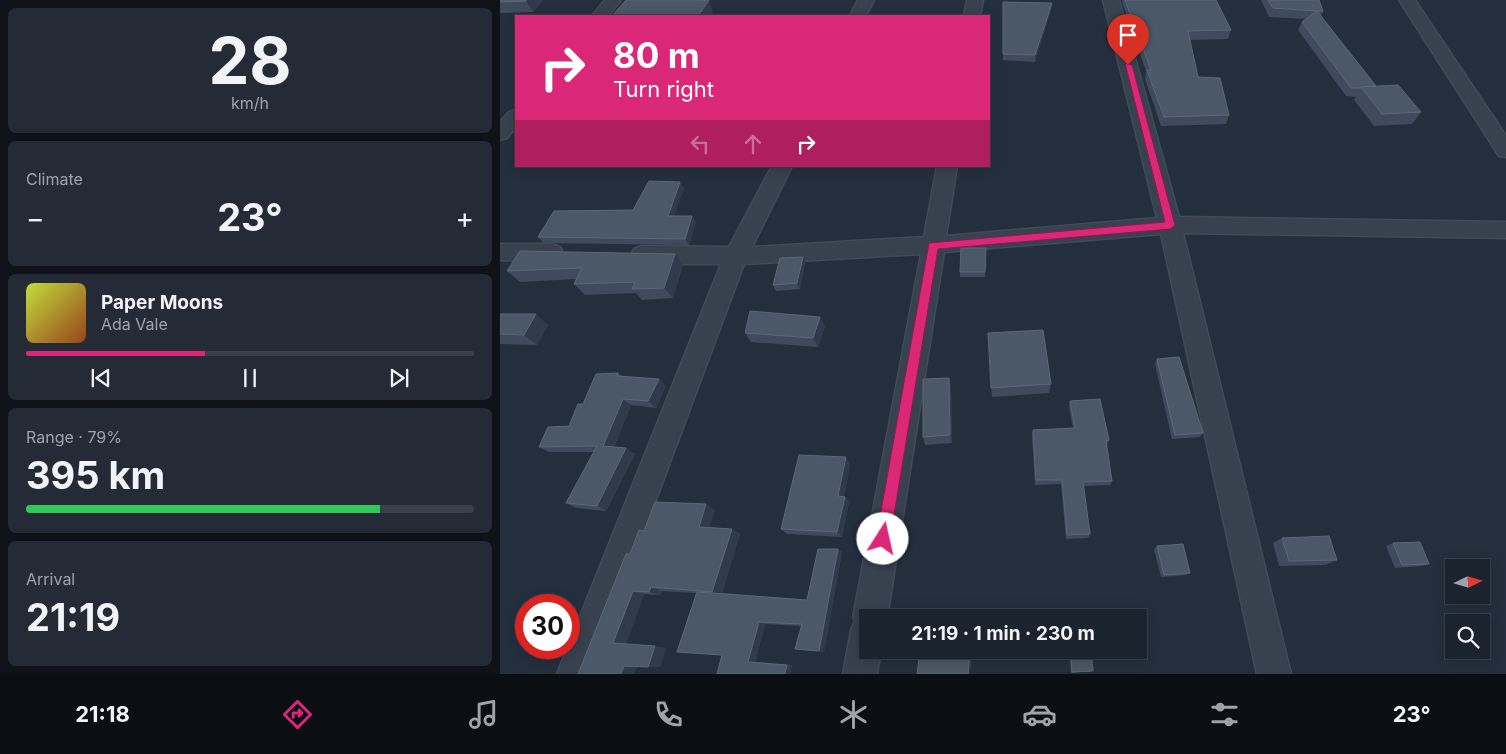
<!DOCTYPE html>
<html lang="en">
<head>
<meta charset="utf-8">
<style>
  :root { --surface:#1b232e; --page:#242b36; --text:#f1f3f6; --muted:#a0a4aa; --line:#39404a; --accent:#db2777 }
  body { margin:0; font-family:Inter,sans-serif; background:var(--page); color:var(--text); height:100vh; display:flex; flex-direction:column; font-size:19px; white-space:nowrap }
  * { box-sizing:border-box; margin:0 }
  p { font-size:16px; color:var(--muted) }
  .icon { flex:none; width:28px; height:28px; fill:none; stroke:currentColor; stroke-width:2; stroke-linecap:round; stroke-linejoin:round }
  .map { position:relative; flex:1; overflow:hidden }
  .side { display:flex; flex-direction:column; gap:8px; padding:8px; background:#0f1319; width:500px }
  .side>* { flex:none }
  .hud { position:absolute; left:15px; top:15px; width:475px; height:152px; border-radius:0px; box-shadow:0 2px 12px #0003,0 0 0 1px var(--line); background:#db2777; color:#fff; overflow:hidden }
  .needle { width:32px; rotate:85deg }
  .tools { position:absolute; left:945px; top:559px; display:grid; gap:10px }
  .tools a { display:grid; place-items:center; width:45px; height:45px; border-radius:0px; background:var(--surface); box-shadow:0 2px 12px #0003,0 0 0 1px var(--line); font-size:25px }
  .speed { position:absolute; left:15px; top:594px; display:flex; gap:10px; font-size:25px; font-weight:700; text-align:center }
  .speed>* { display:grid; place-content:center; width:65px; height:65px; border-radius:50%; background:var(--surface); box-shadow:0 2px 12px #0003,0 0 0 1px var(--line); line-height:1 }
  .speed .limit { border:8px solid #d22; background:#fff; color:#111 }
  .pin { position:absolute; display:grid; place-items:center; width:42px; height:42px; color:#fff; margin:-51px -21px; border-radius:50% 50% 50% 0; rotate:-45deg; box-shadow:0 0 5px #0007 }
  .pin .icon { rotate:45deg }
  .me { position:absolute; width:55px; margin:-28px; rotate:10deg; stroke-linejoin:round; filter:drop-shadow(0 0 4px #0008) }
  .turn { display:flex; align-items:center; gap:18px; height:105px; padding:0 15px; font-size:22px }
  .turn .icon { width:65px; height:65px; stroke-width:2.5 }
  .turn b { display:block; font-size:35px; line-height:42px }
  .lanes { display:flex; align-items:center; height:48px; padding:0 15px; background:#0003; justify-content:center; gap:25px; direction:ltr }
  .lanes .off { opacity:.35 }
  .big { font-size:38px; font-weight:700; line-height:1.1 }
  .side .widget { flex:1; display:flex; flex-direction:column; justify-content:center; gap:8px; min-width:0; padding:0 18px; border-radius:8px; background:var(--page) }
  .side .dial { align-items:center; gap:0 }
  .dial b { font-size:65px; line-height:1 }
  .song { display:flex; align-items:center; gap:15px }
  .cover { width:60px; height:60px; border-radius:8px; background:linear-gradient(135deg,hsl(70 70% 55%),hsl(20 70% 35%)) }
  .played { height:5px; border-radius:2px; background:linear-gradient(90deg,var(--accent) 40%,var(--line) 40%) }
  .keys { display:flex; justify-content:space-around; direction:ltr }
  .heat { display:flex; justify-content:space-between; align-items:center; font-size:28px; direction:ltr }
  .charge { height:8px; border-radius:4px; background:linear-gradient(90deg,#34c759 79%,var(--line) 0) }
  .trip { position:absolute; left:359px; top:609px; width:288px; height:50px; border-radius:0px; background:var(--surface); box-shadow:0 2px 12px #0003,0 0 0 1px var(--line); font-weight:700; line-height:50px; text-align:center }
  .menu { display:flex; height:80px; justify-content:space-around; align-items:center; background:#0b0e12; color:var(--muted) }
  .menu .icon { width:35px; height:35px }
  .menu .active { color:var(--accent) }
  .menu b { font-size:22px; color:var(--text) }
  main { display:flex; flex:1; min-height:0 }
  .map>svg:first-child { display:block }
</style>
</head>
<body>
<main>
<section class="side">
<div class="widget dial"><b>28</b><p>km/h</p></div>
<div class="widget"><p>Climate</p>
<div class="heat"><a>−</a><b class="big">23°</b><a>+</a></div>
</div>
<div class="widget">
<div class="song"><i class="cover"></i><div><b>Paper Moons</b><p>Ada Vale</p></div></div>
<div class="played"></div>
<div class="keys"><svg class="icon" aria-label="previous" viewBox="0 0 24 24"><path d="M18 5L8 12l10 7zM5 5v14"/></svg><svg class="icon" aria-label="pause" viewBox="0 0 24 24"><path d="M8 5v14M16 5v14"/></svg><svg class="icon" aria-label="next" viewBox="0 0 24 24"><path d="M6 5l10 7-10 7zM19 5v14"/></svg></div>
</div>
<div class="widget"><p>Range · 79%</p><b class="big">395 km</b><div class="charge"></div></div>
<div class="widget"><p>Arrival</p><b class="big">21:19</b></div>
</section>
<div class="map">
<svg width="1006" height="674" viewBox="0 0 1006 674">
  <rect width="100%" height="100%" fill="#242f3e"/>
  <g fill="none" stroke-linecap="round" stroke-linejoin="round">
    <g stroke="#414a57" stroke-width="3">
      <g id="minor">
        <polygon points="105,0 121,0 108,16 92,16"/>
        <polygon points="358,0 374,0 366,16 350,16"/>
        <polygon points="467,0 483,0 480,16 464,16"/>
        <polygon points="603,0 619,0 679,217 1006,222 1006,238 683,233 791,674 757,674 661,234 444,252 387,618 368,618 368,650 381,650 377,674 343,674 351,630 355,621 353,618 421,254 244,264 91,674 57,674 221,264 142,264 134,261 131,255 134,249 142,246 229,247 272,166 292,166 252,247 424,237 437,166 457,166 446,236 657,218"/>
        <polygon points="899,0 915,0 1006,136 1006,157 999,156"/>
        <polygon points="16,110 16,127 7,138 0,140 0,122 9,112"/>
        <polygon points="0,244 52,244 60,247 63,253 60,259 52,262 0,260"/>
      </g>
    </g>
    <use href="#minor" fill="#38414e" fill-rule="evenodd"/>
  </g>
  <g fill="#3f4b5c">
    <polygon points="0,0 43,0 33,12 0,13"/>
    <polygon points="622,0 703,0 731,30 728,39 690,40 698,77 729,115 726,124 661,126 645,79 646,71 622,2"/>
    <polygon points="761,0 819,0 823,11 821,16 876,86 921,112 912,124 874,126 854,100 856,97 846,96 798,30 802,22 806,19 769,17"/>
    <polygon points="503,2 551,9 535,62 503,60"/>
    <polygon points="180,182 184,188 174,216 196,222 189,245 44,243 38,237 133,210"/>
    <polygon points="175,254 183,265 173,298 142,300 136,293 85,295 74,284 76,279 20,282 7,271"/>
    <polygon points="486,254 485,277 460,277 460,272"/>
    <polygon points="303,257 305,262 300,289 276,291 273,285"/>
    <polygon points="0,314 48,325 37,345 0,344"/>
    <polygon points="325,326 318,347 251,342 245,333"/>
    <polygon points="488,333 551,384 549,393 492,397"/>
    <polygon points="657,359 703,433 700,437 672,439 655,364"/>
    <polygon points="118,373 122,376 166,386 156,408 131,405 114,447 135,454 106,511 76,508 66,503 94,452 49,452 39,447 69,426"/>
    <polygon points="449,378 451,387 452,443 425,445 423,437"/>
    <polygon points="570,401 609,440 607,445 612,481 610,485 584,486 590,534 588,538 566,539 561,484 535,485 532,435 533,430 573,428 569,407"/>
    <polygon points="350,464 344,496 345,497 349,502 342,537 287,534 281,529"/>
    <polygon points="215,510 209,527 232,529 240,534 222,593 307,600 338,549 342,552 324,652 295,649 301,626 265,624 255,662 292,665 290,674 217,674 222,655 177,652 196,593 162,591 160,595 144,594 126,644 166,648 160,667 137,667 78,674 130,554 144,531"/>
    <polygon points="782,538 837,560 825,565 779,566 773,543"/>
    <polygon points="893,543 929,564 922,566 895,568 886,546"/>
    <polygon points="657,546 690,573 686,575 661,577 654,549"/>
    <polygon points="569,650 591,650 591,671 571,673"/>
  </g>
  <g fill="#2f3b4b">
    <polygon points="26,0 43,0 33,12 26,1"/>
    <polygon points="209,0 213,12 210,16 198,16"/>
    <polygon points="552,3 551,9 535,62 535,55"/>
    <polygon points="180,182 184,188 172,222 168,216"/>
    <polygon points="192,216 196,222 189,245 185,239"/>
    <polygon points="175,254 183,265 173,298 164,288"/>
    <polygon points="303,257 305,262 300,289 297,283"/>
    <polygon points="36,314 48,325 37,345 24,335"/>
    <polygon points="320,317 325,326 318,347 313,338"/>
    <polygon points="449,378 451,387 452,443 450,435"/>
    <polygon points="159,379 166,386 156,408 148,401"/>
    <polygon points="123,399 131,405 112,451 103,446"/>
    <polygon points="126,448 135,454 106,511 97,506"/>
    <polygon points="346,457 350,464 343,502 338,496"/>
    <polygon points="345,497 349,502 342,537 337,532"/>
    <polygon points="206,504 215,510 208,532 199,527"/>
    <polygon points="232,529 240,534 221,595 212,592"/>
    <polygon points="338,549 342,552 324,652 319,651"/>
    <polygon points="151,587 162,591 160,595 149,592"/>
    <polygon points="133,591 144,594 126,645 113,643"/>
    <polygon points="259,622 265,624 255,663 248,662"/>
    <polygon points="155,646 166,648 160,667 148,667"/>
    <polygon points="470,653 472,655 470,674 468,674"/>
    <polygon points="287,665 292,665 290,674 285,674"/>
    <polygon points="124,666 137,667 134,674 121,674"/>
  </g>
  <g fill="#4b5868" stroke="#5c6777">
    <polygon points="0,0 26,0 26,1 0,2"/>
    <polygon points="126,0 209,0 198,16 112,16"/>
    <polygon points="625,0 716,0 731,30 688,31 698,77 720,78 729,115 664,117 647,70 651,70"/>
    <polygon points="768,0 819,0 823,11 817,11 876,86 861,87 861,88 851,88 802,22 817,11 773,8"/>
    <polygon points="503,2 552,3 535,55 503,54"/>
    <polygon points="898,85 921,112 882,114 861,87"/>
    <polygon points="149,181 180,182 168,216 192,216 185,239 38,237 54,211 133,210"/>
    <polygon points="461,248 486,248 485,272 460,272"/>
    <polygon points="20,251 175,254 164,288 132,289 135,282 74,284 82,268 7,271"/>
    <polygon points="303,257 297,283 273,285 280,258"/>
    <polygon points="250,311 320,317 313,338 245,333"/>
    <polygon points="0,314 36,314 24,335 0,334"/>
    <polygon points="543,330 551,384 491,388 488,333"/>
    <polygon points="679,357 703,433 675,435 657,359"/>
    <polygon points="118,373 117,376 159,379 148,401 123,399 103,446 126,448 97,506 66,503 97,446 39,447 48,427 69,426 78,404 83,404 96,374"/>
    <polygon points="449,378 450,435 423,437 423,379"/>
    <polygon points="600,399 609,440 606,441 612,481 583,482 590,534 567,535 562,480 536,480 533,430 575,428 570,401"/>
    <polygon points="299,455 346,457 338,496 345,497 337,532 281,529"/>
    <polygon points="155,502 206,504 199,527 232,529 212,592 151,587 149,592 133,591 113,643 155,646 148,667 124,666 121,674 78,674 126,554 130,554 139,530 144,531"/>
    <polygon points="829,536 837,560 789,561 782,538"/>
    <polygon points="920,542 929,564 902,565 893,543"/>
    <polygon points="683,544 690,573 664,575 657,546"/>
    <polygon points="318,549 338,549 319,651 295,649 302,624 259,622 248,662 287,665 285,674 217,674 222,655 177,652 197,592 307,600"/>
    <polygon points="420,650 434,650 470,653 468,674 417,674"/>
    <polygon points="570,650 591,650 593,671 572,672"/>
  </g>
  <polygon fill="#db2777" stroke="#8e194d" points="625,63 632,65 675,225 670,229 438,249 390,539 388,544 383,546 378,544 376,539 429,243 665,222"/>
</svg>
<div class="tools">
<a><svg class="needle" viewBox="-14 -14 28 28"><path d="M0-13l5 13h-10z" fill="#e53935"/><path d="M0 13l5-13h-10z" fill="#a0a4aa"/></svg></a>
<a><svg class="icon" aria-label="search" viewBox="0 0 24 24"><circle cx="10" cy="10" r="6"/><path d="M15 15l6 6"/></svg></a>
</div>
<div class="speed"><div class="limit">30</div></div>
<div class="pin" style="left:628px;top:65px;background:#d93025"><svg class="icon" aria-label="arrive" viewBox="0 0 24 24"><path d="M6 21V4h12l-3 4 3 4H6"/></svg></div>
<svg class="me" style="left:383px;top:539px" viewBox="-20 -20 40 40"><circle r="19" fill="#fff"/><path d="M0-13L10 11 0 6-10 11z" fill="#db2777"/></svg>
<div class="trip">21:19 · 1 min · 230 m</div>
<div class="hud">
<div class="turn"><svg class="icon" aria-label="right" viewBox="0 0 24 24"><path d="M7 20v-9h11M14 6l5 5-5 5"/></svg><div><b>80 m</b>Turn right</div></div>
<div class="lanes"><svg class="icon off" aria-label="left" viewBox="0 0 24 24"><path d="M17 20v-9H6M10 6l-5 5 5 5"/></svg><svg class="icon off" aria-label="ahead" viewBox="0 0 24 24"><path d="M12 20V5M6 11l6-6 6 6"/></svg><svg class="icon" aria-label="right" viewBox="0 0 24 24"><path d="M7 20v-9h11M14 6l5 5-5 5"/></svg></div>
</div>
</div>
</main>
<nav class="menu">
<b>21:18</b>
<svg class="icon active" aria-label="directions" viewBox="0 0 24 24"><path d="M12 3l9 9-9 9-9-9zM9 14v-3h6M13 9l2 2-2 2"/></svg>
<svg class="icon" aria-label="music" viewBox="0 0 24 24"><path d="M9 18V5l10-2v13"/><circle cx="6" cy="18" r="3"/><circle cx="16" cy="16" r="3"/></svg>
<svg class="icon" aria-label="phone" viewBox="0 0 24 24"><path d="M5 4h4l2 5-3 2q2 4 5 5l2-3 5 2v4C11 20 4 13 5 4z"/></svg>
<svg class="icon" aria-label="climate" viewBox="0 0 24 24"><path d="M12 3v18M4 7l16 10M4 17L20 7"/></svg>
<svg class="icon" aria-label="car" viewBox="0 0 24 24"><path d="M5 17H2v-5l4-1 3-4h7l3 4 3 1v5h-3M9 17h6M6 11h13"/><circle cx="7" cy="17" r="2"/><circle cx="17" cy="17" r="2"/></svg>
<svg class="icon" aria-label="filters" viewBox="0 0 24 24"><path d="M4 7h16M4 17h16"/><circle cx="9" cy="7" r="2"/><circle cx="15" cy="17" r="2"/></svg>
<b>23°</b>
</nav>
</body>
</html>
